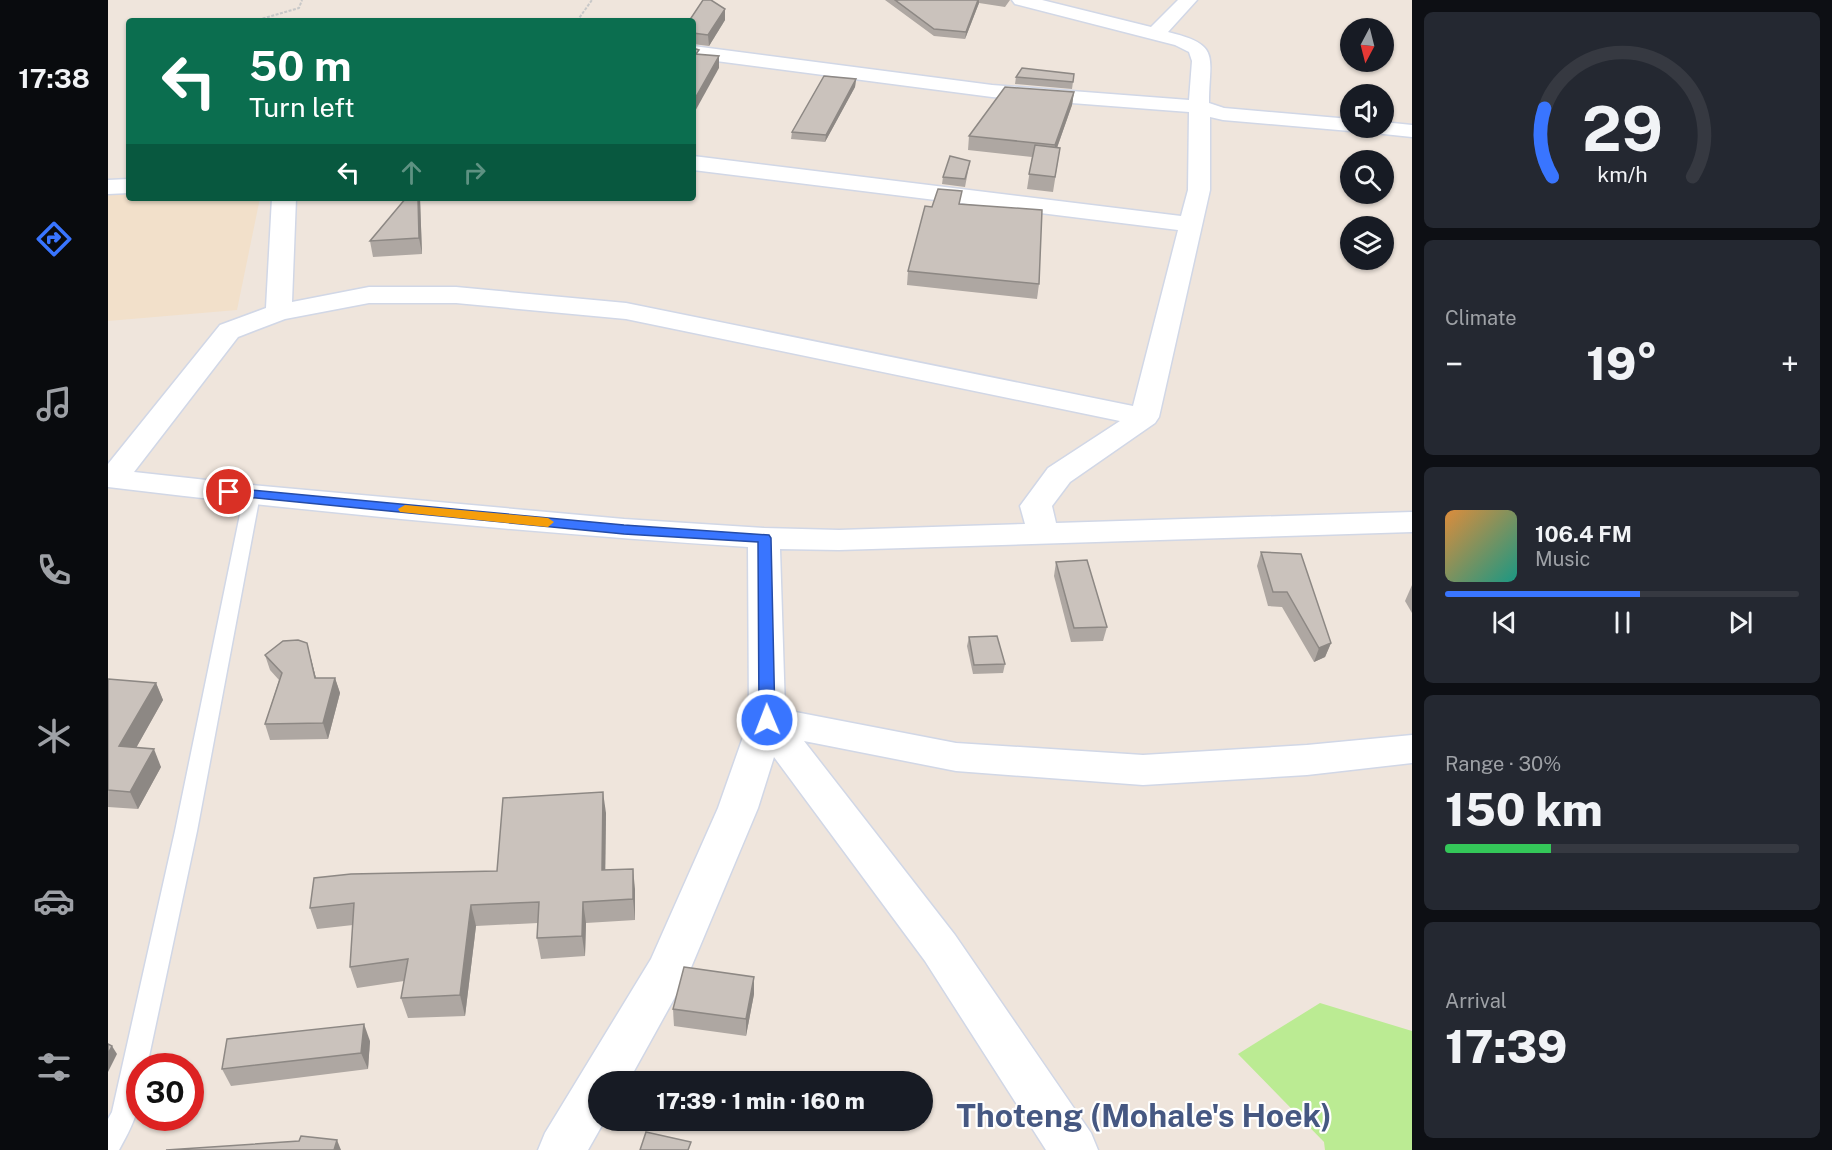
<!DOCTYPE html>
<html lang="en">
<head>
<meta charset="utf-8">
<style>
  :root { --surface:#171b24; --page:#242831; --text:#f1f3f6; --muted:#9ea1a6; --line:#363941; --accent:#3975ff }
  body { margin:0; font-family:"Public Sans",sans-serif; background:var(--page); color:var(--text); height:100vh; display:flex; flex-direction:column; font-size:22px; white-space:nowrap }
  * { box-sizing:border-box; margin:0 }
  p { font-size:20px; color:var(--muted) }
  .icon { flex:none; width:33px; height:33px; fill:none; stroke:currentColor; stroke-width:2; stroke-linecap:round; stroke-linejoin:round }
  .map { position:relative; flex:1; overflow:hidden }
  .details { display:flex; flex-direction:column; gap:12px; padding:12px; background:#0d0f14; width:420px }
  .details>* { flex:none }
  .guide { position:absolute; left:18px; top:18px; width:570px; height:183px; border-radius:6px; box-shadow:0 2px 4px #0004; background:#0b6e4f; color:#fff; overflow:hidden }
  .needle { width:39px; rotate:187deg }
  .buttons { position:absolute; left:1232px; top:18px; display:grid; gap:12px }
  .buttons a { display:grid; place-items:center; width:54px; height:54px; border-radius:50%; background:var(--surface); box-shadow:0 2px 4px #0004; font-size:30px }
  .speed { position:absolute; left:18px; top:1053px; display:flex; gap:12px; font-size:30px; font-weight:700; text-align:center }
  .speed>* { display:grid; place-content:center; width:78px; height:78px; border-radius:50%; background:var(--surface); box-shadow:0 2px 4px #0004; line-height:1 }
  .speed .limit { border:9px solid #d22; background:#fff; color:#111 }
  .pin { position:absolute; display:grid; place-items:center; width:51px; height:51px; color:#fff; margin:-26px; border:3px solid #fff; border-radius:50%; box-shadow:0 2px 6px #0007 }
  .me { position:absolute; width:66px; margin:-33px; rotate:359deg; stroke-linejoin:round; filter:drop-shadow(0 0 4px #0008) }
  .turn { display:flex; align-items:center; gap:21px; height:126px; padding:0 24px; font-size:27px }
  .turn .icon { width:78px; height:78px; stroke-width:2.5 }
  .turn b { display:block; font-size:42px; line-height:51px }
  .lanes { display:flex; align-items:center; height:57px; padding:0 24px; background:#0003; justify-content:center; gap:30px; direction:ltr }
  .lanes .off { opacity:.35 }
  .big { font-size:45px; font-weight:800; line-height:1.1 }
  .details .card { flex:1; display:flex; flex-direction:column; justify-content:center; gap:9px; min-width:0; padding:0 21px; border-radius:9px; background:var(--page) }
  .details .dial { align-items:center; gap:0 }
  .dial svg { height:156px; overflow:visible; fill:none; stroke:var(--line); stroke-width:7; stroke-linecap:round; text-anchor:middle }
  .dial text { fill:var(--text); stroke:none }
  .song { display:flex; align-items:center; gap:18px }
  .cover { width:72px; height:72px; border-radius:9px; background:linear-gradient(135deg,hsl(30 70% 55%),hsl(170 70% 35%)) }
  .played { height:6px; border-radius:3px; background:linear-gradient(90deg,var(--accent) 55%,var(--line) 55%) }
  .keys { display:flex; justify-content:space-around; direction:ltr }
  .heat { display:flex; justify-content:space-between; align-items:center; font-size:33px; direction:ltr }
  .charge { height:9px; border-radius:4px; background:linear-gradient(90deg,#34c759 30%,var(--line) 0) }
  .trip { position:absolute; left:480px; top:1071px; width:345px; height:60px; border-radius:30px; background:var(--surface); box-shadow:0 2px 4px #0004; font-weight:800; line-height:60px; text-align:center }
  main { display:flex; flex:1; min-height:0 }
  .tabs { display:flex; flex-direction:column; width:108px; justify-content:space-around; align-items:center; background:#090b0e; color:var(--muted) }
  .tabs .icon { width:42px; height:42px }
  .tabs .selected { color:var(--accent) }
  .tabs b { font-size:27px; color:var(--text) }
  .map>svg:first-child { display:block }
</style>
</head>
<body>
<main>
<nav class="tabs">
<b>17:38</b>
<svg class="icon selected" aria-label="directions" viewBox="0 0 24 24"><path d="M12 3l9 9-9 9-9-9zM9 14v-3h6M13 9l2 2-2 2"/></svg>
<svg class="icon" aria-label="music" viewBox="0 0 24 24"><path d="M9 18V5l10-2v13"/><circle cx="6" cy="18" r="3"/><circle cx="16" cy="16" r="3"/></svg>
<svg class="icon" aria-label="phone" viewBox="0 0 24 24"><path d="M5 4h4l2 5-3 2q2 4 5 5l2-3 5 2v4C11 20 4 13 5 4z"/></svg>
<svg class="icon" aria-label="climate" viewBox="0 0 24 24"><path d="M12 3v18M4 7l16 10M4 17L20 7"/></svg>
<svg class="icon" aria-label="car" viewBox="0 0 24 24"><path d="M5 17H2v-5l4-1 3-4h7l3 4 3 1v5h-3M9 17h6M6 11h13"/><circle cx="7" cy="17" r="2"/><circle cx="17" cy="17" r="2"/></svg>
<svg class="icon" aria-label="filters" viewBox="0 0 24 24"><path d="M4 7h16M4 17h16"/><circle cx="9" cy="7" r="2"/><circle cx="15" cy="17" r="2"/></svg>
</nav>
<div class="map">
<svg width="1304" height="1150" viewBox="0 0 1304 1150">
  <rect width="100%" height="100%" fill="#efe5dc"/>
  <polygon fill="#f2e0ca" points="21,191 21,198 152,198 129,310 0,321 0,192"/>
  <polygon fill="#bbeb93" points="1212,1003 1304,1031 1304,1150 1217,1150 1216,1142 1130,1054"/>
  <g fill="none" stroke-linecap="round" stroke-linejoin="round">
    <g stroke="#d1d7e6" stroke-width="3">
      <path id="service" d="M144,490L150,491L152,495L89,831L39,1066H32C32,1107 31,1114 11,1150H0V1119L4,1112L67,831L136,495L138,491Z"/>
    </g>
    <g stroke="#d1d7e6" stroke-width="3">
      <g id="minor">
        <path d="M904,0H934L1043,27L1070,0H1089L1060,32C1114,45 1101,56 1101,103L1116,108L1242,119V128H1251L1242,131L1115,120L1102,117V190L1051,417L1047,423L962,482L944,506L948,523L1304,512V532L731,550L672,549L677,710L848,743L1035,755L1199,745L1304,735V763L1199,775L1035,785L848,771L696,741L847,935L983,1133L990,1150H938L817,961L666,757L650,808L582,970L520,1082H490V1120H497L480,1150H430L437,1133L543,959L610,808L641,720L640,547C426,533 213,513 0,487V464L112,325L158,308L164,198H188L184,302L261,287H348L518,303L1025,406L1070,230L585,170V156L1073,216L1080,190L1081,112L884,97L585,58V46L884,85L1081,100L1084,61L1081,52L1067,45L907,4ZM261,303H348L518,319L1012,421L940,468L912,506L917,524L731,530L656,528L516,519L144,485L26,472L130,337L177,319Z"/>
        <polygon points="1275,122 1304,125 1304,137 1266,133 1264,128 1275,128"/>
        <polygon points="21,179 21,193 0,194 0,180"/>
      </g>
    </g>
    <g stroke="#c8c8c8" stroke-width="2" stroke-dasharray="3 1.5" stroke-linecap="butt">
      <polyline points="146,21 191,8 194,0"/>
      <polyline points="469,21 484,0"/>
    </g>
    <use href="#service" fill="#fff" fill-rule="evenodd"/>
    <use href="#minor" fill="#fff" fill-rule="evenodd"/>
  </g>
  <g fill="#aea7a2">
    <polygon points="777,0 902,0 897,7 871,3 857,39 826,36"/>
    <polygon points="617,9 617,20 601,46 585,44 585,21"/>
    <polygon points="908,77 965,82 964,89 907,84"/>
    <polygon points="748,79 747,87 717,142 683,139 684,132"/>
    <polygon points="966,92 964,105 949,148 952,148 945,192 919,189 924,157 860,150 861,136"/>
    <polygon points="862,161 857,187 834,184 835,177"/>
    <polygon points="298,198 312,198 314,254 265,257 262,241"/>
    <polygon points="852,204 931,284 929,299 799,285 800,271 824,207"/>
    <polygon points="1153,552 1223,643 1217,657 1206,662 1174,607 1160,606 1149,566"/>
    <polygon points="948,562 999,627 995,641 963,642 946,576"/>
    <polygon points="1304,585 1304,613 1297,601"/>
    <polygon points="861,637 897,664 895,673 865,674 859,646"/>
    <polygon points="157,655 203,659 208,678 227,678 232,693 220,739 162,740 157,724 171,680 162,670"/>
    <polygon points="0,679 48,683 55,700 28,748 53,767 30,809 0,807"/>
    <polygon points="498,813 497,870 527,889 527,920 478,923 477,956 433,959 429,938 430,923 368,926 357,1016 300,1018 293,998 296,981 249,988 242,967 245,925 209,929 202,908 389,871"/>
    <polygon points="646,994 638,1036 566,1026 565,1009"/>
    <polygon points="262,1041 260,1069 123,1086 114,1069"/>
  </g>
  <g fill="#8d8884">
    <polygon points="870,0 871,0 871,3 857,39 858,32"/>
    <polygon points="617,9 617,20 601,46 600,35"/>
    <polygon points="611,56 611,68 585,115 585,102"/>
    <polygon points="748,79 747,87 717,142 718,135"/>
    <polygon points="966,92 964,105 945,159 947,145"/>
    <polygon points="310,198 312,198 312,199 314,254 311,238"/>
    <polygon points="199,643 203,659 212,694 207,678"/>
    <polygon points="1223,643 1217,657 1206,662 1211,648"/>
    <polygon points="227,678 232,693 220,739 215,723"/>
    <polygon points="48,683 55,700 19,764 11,746"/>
    <polygon points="46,749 53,767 30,809 22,792"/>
    <polygon points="495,792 498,813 497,891 494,870"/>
    <polygon points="525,869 527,889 527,920 525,899"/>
    <polygon points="475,902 478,923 477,956 474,936"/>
    <polygon points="363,905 368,926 357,1016 352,995"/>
    <polygon points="646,977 646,994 638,1036 638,1019"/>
    <polygon points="256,1024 262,1041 260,1069 253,1053"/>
    <polygon points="4,1046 9,1054 0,1072 0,1054"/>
    <polygon points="229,1140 233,1150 226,1150"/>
  </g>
  <g fill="#cac2bc" stroke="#8d8884" stroke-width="1.5">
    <polygon points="595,0 603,0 617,9 600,35 585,33 585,21 581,21"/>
    <polygon points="787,0 870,0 858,32 826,29"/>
    <polygon points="585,48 591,50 588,54 611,56 585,102"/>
    <polygon points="914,68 966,74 965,82 908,77"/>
    <polygon points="716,76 748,79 718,135 684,132"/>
    <polygon points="897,87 966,92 947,145 861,136"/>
    <polygon points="927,145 952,148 947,177 921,174"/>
    <polygon points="842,156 862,161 857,179 835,177"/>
    <polygon points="830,189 854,191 851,204 934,210 931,284 800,271 817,206 824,207"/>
    <polygon points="298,198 310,198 311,238 262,241"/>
    <polygon points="1153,552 1193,554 1223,643 1211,648 1179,592 1165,592"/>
    <polygon points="979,560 999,627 966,628 948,562"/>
    <polygon points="889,636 897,664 866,665 861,637"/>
    <polygon points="190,640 199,643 207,678 227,678 215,723 157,724 174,673 157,655 175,641"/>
    <polygon points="0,679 48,683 11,746 46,749 22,792 0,790"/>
    <polygon points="495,792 494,870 525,869 525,899 475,902 474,936 429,938 431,902 363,905 352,995 293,998 300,959 242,967 246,903 202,908 206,878 243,874 389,871 395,798"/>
    <polygon points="576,967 646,977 638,1019 565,1009"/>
    <polygon points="256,1024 253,1053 114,1069 119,1039"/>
    <polygon points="0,1044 4,1046 0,1054"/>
    <polygon points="538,1132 583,1142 580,1150 532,1150"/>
    <polygon points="193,1136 229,1140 226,1150 58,1150 191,1141"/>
  </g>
  <polygon fill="#3975ff" stroke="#254ca6" stroke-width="1.5" points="121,488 516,525 661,535 663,538 667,720 664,724 654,724 651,720 650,542 516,534 117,495 115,492"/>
  <polygon fill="#f59e0b" points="297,505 440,518 446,522 440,527 292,512 290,509"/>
  <g text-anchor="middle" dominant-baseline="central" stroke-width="4.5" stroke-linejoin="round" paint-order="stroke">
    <g font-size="32" font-weight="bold" fill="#465882" stroke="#fff">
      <text x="1036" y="1115">Thoteng (Mohale's Hoek)</text>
    </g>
  </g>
</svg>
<div class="buttons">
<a><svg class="needle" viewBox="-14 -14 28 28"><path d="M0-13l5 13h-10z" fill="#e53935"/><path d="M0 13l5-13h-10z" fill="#9ea1a6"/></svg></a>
<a><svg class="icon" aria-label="sound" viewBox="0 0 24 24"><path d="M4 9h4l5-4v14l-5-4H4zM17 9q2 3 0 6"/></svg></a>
<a><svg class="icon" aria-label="search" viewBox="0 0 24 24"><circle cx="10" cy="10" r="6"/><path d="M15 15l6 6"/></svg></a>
<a><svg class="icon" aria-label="layers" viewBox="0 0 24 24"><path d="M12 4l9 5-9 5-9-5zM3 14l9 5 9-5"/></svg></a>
</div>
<div class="speed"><div class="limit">30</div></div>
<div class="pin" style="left:121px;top:492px;background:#d93025"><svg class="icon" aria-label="arrive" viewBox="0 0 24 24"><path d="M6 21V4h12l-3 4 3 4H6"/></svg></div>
<svg class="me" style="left:659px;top:720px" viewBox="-20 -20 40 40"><circle r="17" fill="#3975ff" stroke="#fff" stroke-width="3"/><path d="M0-11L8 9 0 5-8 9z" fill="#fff"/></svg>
<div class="trip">17:39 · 1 min · 160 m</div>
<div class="guide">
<div class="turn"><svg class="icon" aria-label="left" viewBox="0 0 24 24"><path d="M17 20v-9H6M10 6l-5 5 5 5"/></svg><div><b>50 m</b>Turn left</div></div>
<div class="lanes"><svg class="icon" aria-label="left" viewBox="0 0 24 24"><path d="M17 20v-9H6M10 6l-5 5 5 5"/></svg><svg class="icon off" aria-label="ahead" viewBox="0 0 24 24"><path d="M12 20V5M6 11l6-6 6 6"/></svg><svg class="icon off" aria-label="right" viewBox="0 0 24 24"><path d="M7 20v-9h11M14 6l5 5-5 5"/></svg></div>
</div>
</div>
<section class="details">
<div class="card dial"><svg viewBox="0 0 100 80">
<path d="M14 69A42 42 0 1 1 86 69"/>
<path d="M14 69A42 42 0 0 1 10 34" stroke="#3975ff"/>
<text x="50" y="56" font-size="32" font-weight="700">29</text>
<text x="50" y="72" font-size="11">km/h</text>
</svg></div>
<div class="card"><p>Climate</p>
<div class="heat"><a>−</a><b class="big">19°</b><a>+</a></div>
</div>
<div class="card">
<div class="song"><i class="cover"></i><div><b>106.4 FM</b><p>Music</p></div></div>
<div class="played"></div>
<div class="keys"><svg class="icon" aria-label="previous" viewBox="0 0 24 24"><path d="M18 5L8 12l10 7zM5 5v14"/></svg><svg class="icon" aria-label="pause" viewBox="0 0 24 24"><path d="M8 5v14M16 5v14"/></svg><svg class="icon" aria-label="next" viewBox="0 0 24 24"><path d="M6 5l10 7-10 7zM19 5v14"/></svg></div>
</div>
<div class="card"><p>Range · 30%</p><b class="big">150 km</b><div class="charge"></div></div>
<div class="card"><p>Arrival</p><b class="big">17:39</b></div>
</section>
</main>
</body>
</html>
